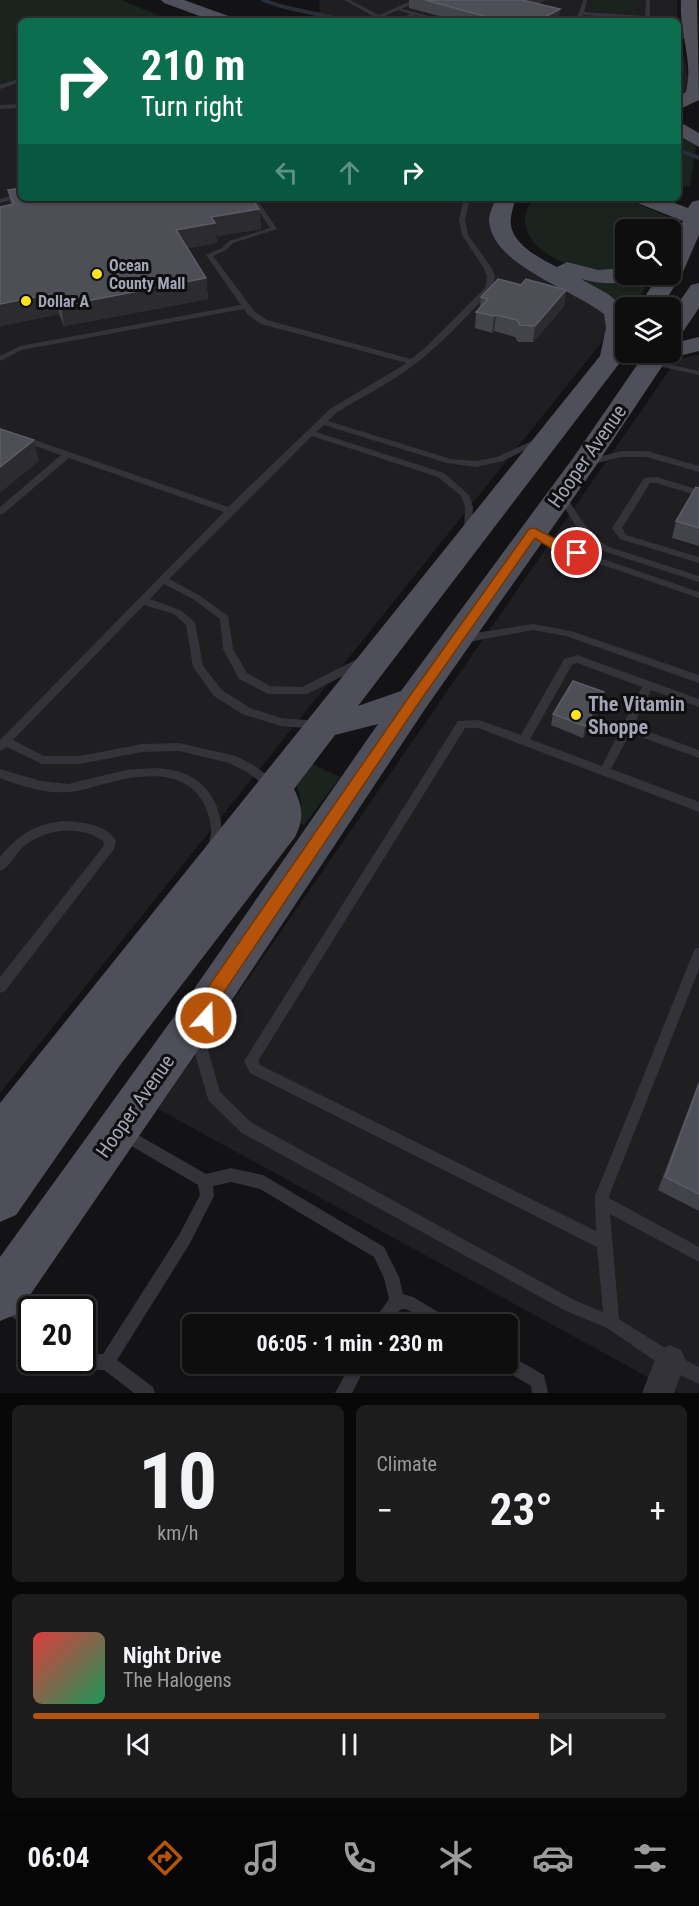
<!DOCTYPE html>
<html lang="en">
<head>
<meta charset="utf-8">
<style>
  :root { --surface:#0e0e0f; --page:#1c1c1d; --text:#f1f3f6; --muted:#9b9c9e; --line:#2e2e2f; --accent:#b45309 }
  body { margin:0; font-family:"Roboto Condensed",sans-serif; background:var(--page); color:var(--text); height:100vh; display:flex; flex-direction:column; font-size:22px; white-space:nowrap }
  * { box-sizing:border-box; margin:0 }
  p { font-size:20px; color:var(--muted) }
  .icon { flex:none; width:33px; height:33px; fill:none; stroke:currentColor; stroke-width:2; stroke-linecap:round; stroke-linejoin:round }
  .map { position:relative; height:1393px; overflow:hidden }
  .panel { display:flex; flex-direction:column; gap:12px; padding:12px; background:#080808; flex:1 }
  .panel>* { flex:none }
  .top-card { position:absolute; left:18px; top:18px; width:663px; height:183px; border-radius:9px; box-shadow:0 2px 4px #0004,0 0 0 2px var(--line); background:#0b6e4f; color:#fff; overflow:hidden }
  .fabs { position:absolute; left:615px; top:219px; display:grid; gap:12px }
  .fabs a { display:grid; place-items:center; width:66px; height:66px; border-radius:9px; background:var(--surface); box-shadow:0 2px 4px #0004,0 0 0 2px var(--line); font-size:30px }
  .speed { position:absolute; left:18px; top:1296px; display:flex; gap:12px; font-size:30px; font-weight:700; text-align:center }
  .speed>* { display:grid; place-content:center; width:78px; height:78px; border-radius:50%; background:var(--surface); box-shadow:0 2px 4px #0004,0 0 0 2px var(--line); line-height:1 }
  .speed .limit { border:3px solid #111; border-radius:9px; background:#fff; color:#111 }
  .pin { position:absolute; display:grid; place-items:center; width:51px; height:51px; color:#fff; margin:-26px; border:3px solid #fff; border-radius:50%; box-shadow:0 2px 6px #0007 }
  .me { position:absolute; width:66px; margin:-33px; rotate:20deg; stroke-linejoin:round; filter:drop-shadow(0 0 4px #0008) }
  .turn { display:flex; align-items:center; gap:21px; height:126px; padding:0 24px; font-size:27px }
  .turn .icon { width:78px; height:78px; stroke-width:2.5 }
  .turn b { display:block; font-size:42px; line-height:51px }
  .lanes { display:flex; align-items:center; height:57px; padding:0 24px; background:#0003; justify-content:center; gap:30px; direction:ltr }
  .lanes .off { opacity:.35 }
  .big { font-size:45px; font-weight:700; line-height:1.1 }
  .panel .card { flex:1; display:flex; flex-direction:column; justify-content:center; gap:9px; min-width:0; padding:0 21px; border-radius:9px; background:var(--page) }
  .panel .dial { align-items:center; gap:0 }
  .dial b { font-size:78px; line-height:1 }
  .song { display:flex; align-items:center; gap:18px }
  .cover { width:72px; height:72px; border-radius:9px; background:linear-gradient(135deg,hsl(0 70% 55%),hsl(150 70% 35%)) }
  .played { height:6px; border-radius:3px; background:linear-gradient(90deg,var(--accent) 80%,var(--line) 80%) }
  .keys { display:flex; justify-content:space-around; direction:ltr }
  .heat { display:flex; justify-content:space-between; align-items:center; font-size:33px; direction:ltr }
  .panel .tiles { flex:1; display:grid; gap:12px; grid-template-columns:1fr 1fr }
  .card:last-child { grid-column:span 2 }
  .trip { position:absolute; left:182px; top:1314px; width:336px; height:60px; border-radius:9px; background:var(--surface); box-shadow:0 2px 4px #0004,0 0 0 2px var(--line); font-weight:700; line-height:60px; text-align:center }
  .dock { display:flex; height:96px; justify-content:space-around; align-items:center; background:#060606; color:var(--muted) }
  .dock .icon { width:42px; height:42px }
  .dock .active { color:var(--accent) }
  .dock b { font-size:27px; color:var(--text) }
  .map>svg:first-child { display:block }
</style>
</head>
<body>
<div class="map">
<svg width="699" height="1393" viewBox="0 0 699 1393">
  <rect width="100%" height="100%" fill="#131214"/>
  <g fill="#1f1e21">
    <polygon points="319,0 677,0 677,21 320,21"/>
    <polygon points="678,27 690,89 678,101"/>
    <polygon points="21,78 21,198 500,198 498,238 601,305 613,328 0,1093 0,85"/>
    <polygon points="699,355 699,1393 677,1393 158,1109 677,359"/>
  </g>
  <g fill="#1a231d">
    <polygon points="0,0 121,0 173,21 21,21 21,78 0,85"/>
    <polygon points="593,0 635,0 635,12 643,15 633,15 632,12 591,11"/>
    <polygon points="678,130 696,146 690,186 678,187"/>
    <path d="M537,198H623L669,217L667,224L676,227L671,243L670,230H626L625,273C593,275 529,261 525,222C524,212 529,203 537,198Z"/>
    <polygon points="569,275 614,283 649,281 634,307 626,308 625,315"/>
    <polygon points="310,763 340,777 304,825 299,823 301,801 296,783"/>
  </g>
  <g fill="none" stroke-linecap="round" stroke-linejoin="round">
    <g stroke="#282e39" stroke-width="4">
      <path d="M263,0C289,11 317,12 344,21"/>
      <polyline points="678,150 699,158"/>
    </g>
    <g fill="#34333a" fill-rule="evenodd">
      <polygon points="344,0 350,0 379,15 413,0 419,0 402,9 448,21 439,21 415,15 407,19 407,21 401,21 403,17 410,14 398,10 383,17 389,21 382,21"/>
      <polygon points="583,0 587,0 584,12 645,16 646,0 650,0 650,18 647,20 583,15 582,21 576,21"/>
      <polygon points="678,33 694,38 695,39 692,41 678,37"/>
      <polygon points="21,78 21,82 0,89 0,85"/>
      <polygon points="21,104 21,108 0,109 0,105"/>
      <polygon points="21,193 21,197 0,203 0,199"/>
      <path d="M250,198H256L277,229L233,243L226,250L213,256L254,311L267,320L411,359L425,348L485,288L487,276L483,267L462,235L459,220L464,198H470L465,220L468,235L491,267L495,276L492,289C468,316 434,352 404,372C383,387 358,399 336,413L328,421L451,459L476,461L497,457L536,439L539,438L543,441L503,461L476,467L447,463L324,425L316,432L444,473L469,495L473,507L472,535H466L464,533L465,507L461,496L438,477L312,436L169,579L199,595L228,616L233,649L247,673L270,686L302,687L359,658L363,657L368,661L367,664L307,694H268L239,679L223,649L220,619L193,599L164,584L150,599L180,610L195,622L203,666L222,690L250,708L281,718L318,721L322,722L323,725L322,728L318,729L281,726L242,714L214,696L193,667L186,625L174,614L144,605L13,740L44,756H80L142,744L179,743L236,756L255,766L276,782L278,785L276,788H268L247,772L229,763L179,751L142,752L80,764H42L7,747L0,751V740L224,512L69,458L3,514L0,515V507L61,455L0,434V428L228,507L330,409L407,363L261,324L248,315L244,309L22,350L0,361V356L20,346L241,305L206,255L222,248L229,241L270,228Z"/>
      <polygon points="649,360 699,371 699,375 649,364"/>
      <polygon points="621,451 647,451 699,466 699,472 647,457 621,457 586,466 582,463 583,461"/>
      <polygon points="657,477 699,490 699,496 656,483 650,483 622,528 626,535 699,557 699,563 620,539 612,528 644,478"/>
      <path d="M561,490L565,493C577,515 588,533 609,547L699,576V582L603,551C580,537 569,516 557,493Z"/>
      <polygon points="534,529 559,544 699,592 699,598 553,548 531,534 529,532"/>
      <polygon points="533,624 571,631 699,675 699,683 566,636 533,630 463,643 458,639 463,635"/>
      <path d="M577,655L699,699V707L651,690L633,726L699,750V758L630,733L611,769L699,802V812L478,728H465L258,1061L260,1065L596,1231L595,1196L693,953L695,949L699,948V969L609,1196V1198L699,1247V1262L610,1214L619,1319L676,1355L699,1367V1384L664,1367L607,1328L564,1310L242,1133L209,1101L207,1096L194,1050L198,1029L203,1027L208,1029L210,1033L208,1050L220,1092L252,1123L574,1300L603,1312L597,1247L250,1073L244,1061L458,721L479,720L521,735L564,659ZM577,663L642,687L602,766L530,739L572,665Z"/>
      <path d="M155,768C169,769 184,771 196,780C216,793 228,826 218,848L214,850L210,848C208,842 211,837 211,831C211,819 206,805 199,796C179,769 136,775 108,783C94,786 81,792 67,792C44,794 21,786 0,778V769L41,781L68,784L126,770Z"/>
      <path d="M65,821C82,822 105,824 116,840L114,849L5,991L0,993V977L103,847L104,842C81,823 42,829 22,848C15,855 9,868 0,871V857C18,835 36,823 65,821Z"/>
      <polygon points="126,1128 206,1174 231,1168 263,1175 384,1247 399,1277 403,1294 413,1297 450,1319 453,1324 431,1324 406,1309 401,1309 389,1324 372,1324 375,1319 389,1299 384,1278 374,1257 260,1189 231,1182 213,1186 214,1196 189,1245 117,1360 153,1387 155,1393 134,1393 104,1370 93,1370 78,1360 82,1360 82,1346 95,1354 103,1354 179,1235 200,1195 198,1185 121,1140 119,1135 121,1130"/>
      <polygon points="0,1293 32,1312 32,1329 0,1310"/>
      <polygon points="507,1354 544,1375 548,1393 532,1393 531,1386 501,1368 500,1364 507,1364"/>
      <polygon points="351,1364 367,1364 352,1393 335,1393"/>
    </g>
    <polygon fill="#34333a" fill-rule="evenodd" points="670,1345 681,1350 686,1361 674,1393 642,1393 659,1350"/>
    <g fill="#4f4f59" fill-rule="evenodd">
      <polygon points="161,0 184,0 234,18 236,21 213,21 164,3"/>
      <path d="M681,0H697L699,100L678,110V97L686,92C694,62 679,33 681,0Z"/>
      <polygon points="678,121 699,133 699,147 678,135"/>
      <path d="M496,198H516C514,204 512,210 511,217C507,242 539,258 557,267L567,262L598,270L626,268V274H650L647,279C625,284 602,285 581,279L608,294L626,309V352H628L358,706L401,691L573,458L646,352H670V344L699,337V351L667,359L593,470L425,709L222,1015L17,1314L0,1321V1257L194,989L378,724L335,735L294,789C303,807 304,819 295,837L121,1064L16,1215L0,1222V1103L600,356L606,328L604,314C573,289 491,265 489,220C489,213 494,204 496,198Z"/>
      <polygon points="632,198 661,198 688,208 692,202 699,200 699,235 683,272 661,308 638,308 659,274 670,274 670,251 683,221 635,202"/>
      <polygon points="699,283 699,308 678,339 670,341 670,315 691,285"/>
    </g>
  </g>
  <g fill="#43434a">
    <polygon points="409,0 545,0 537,4 560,9 558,21 458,21 409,8"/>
    <polygon points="8,190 259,209 261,229 216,236 217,243 188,248 206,278 208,299 64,326 59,314 0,326 0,207 11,205"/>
    <polygon points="566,290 564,306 533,342 518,342 515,337 494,331 492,333 475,328 476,312 480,307 481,297"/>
    <polygon points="699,488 699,546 672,538 676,521"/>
    <polygon points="601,704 583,738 551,725 553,714"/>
    <polygon points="699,1081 699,1211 658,1190"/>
  </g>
  <g fill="#2c2b30">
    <polygon points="522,0 545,0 521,12"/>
    <polygon points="560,9 558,21 538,21"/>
    <polygon points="259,209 261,229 216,236 217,243 178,250 176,230 211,217"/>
    <polygon points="206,278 208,299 64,326 61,306"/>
    <polygon points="566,290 564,306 533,342 535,326"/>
    <polygon points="55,293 59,314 0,326 0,304"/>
    <polygon points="496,315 494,331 492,333 494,316"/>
    <polygon points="34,440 39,461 0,493 0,467"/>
    <polygon points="604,692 601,704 583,738 585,726"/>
  </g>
  <g fill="#4e4e56" stroke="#5b5c65" stroke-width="1.5">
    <polygon points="425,0 522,0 560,9 538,21 488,21 488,17"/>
    <polygon points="21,188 21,198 251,198 259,209 211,217 215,223 176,230 206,278 61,306 55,293 0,304 0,207 14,204 8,190"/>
    <polygon points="498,279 521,285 526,279 566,290 535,326 520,325 517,320 496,315 494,316 476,312 488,299 481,297"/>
    <polygon points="0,429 34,440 0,467"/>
    <polygon points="696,487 699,488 699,528 676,521"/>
    <polygon points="573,681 604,692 585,726 553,714"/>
    <polygon points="699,1084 699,1194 665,1177"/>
  </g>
  <path fill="#b45309" stroke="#753606" stroke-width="1.5" d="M534,528L583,553L581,556C566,559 547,546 535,538L418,704L216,1004L212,1023L206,1026L199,1023L197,1018L202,996L409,697L529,529Z"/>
  <g fill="#ffe220" stroke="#0e0e0f" stroke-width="2">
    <circle cx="97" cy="274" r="6"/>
    <circle cx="26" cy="301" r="6"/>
    <circle cx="576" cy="715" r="6"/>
  </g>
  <g text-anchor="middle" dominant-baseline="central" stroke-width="6" stroke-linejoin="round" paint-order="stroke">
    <g font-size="16" font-weight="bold" fill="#a3a5b6" stroke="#0e0e0f" text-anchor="start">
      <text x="109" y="265">Ocean<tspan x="109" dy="18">County Mall</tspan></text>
      <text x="38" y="301">Dollar A</text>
    </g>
    <g font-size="20" fill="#a3a5b6" stroke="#0e0e0f">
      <text transform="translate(587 456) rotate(-55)">Hooper Avenue</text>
      <text transform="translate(135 1106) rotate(-55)">Hooper Avenue</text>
    </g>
    <g font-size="20" font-weight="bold" fill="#a3a5b6" stroke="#0e0e0f" text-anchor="start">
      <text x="588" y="704">The Vitamin<tspan x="588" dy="23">Shoppe</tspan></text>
    </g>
  </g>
</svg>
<div class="fabs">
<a><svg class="icon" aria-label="search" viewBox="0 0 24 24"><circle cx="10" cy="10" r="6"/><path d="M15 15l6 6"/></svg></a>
<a><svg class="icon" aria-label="layers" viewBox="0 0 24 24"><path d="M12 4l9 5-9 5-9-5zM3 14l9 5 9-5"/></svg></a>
</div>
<div class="speed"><div class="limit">20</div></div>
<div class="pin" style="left:577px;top:553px;background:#d93025"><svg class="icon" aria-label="arrive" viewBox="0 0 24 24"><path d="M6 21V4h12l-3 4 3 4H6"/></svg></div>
<svg class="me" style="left:206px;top:1018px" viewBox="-20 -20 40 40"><circle r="17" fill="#b45309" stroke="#fff" stroke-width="3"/><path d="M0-11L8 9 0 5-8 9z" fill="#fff"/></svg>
<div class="trip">06:05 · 1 min · 230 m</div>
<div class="top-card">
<div class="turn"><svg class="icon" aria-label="right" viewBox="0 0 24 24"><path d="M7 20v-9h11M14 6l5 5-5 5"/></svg><div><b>210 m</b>Turn right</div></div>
<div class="lanes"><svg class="icon off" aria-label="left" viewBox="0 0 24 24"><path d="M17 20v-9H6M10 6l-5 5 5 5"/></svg><svg class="icon off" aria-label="ahead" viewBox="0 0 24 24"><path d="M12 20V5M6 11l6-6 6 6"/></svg><svg class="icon" aria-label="right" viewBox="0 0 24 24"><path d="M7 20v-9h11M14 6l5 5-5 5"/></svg></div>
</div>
</div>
<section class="panel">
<div class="tiles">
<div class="card dial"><b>10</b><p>km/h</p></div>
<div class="card"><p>Climate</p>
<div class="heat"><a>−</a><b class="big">23°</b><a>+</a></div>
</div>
<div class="card">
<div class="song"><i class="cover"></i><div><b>Night Drive</b><p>The Halogens</p></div></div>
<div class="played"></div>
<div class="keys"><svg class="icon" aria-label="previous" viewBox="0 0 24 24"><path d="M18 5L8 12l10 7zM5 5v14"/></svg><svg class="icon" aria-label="pause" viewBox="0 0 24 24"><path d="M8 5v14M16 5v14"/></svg><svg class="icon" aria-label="next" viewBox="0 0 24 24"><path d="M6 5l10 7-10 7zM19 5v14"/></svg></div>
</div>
</div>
</section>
<nav class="dock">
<b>06:04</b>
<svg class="icon active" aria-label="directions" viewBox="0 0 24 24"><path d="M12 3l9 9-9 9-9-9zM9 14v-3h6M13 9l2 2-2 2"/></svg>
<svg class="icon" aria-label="music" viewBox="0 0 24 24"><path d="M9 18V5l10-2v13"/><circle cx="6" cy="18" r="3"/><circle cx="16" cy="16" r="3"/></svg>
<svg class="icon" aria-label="phone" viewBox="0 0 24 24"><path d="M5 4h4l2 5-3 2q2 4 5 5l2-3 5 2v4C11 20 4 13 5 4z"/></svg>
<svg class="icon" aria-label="climate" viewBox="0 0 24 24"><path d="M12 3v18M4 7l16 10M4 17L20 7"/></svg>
<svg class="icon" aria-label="car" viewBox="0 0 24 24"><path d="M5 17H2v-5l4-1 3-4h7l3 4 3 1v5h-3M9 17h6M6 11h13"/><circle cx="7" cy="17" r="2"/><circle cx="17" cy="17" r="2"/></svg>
<svg class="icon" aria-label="filters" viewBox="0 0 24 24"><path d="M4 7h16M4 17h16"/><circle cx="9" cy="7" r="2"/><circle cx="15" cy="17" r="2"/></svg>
</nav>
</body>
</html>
